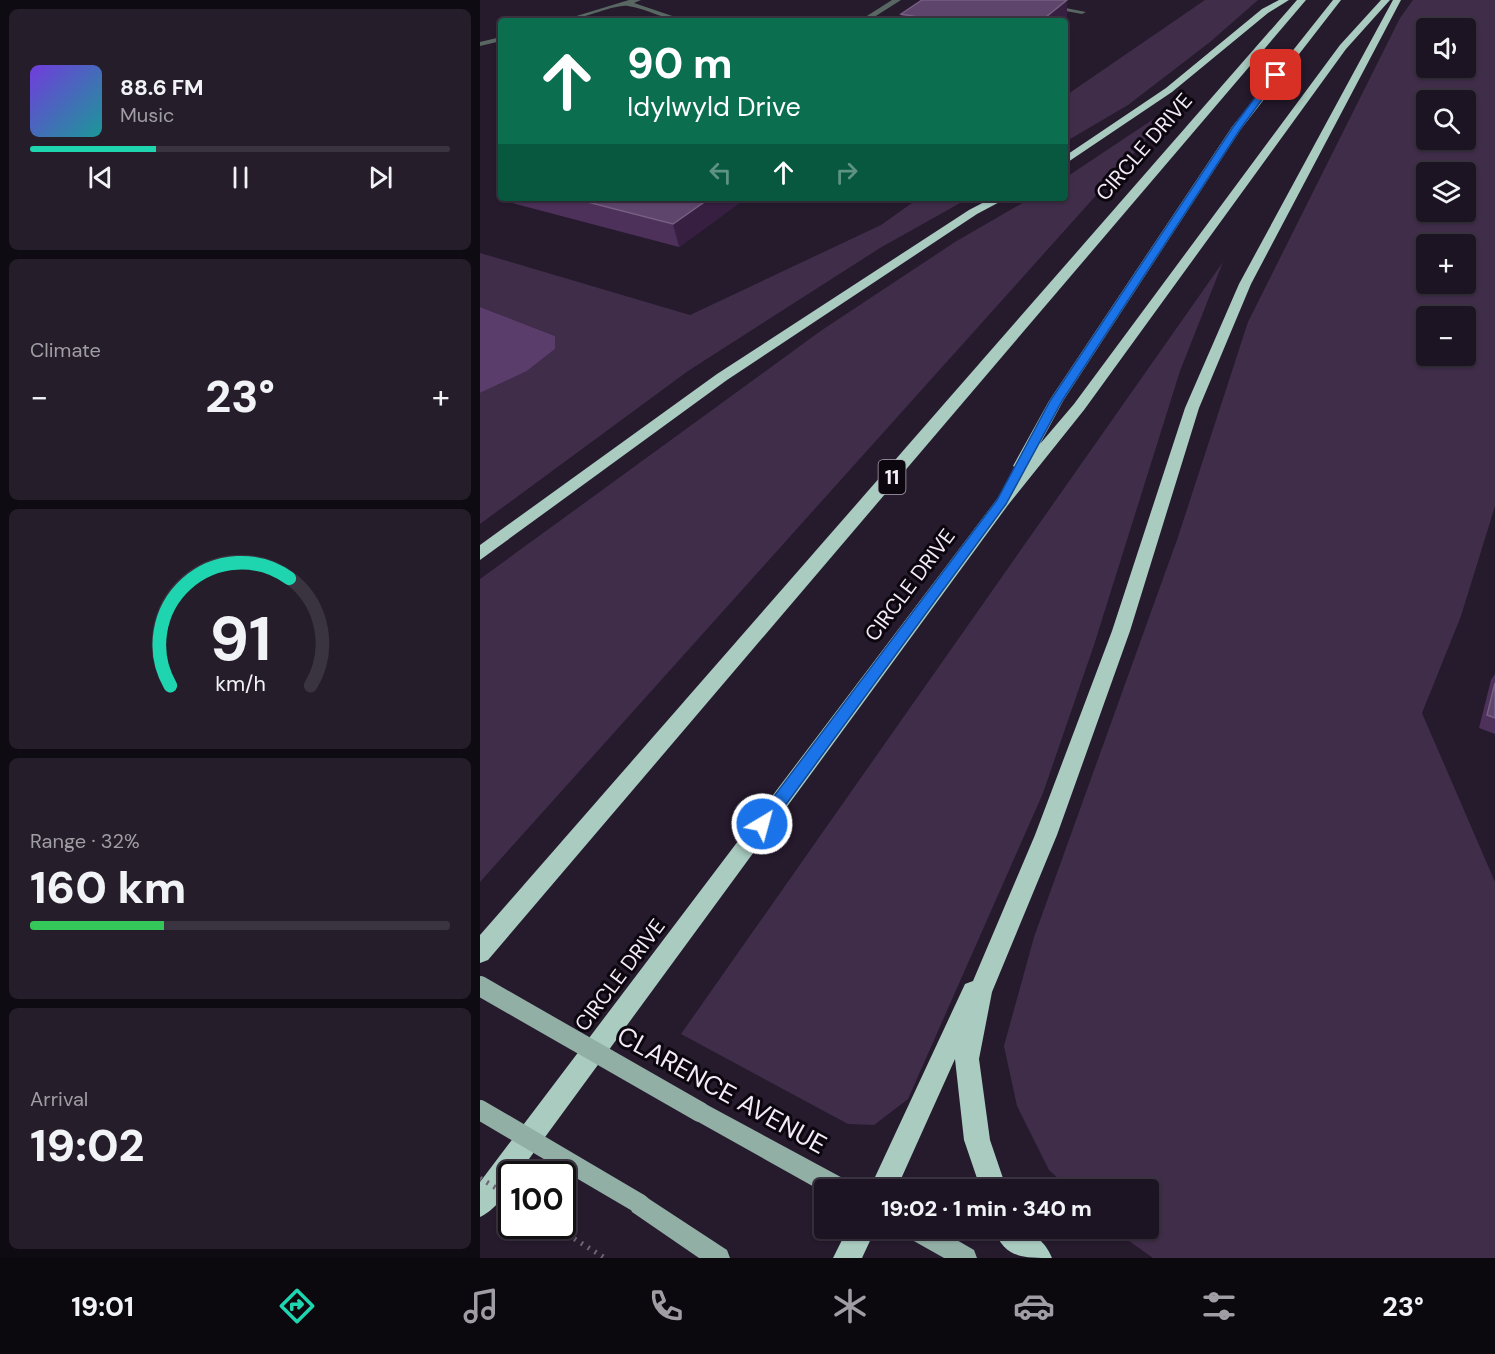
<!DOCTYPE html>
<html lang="en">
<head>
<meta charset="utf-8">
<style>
  :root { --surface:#1c1422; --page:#251d2a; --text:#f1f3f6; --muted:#a09ea5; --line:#3a3340; --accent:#1fd5b0 }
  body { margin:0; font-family:"DM Sans",sans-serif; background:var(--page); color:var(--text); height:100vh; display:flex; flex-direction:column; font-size:22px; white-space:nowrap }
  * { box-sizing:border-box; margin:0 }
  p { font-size:20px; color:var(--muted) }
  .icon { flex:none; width:33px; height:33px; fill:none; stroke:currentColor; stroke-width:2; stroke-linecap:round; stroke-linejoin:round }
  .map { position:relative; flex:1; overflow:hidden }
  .details { display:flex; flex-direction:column; gap:9px; padding:9px; background:#0f0b13; width:480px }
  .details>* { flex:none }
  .banner { position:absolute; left:18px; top:18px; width:570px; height:183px; border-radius:6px; box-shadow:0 2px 4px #0004,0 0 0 2px var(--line); background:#0b6e4f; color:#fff; overflow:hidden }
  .buttons { position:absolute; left:936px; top:18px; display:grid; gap:12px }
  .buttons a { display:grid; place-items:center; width:60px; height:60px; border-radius:6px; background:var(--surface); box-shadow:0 2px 4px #0004,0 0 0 2px var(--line); font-size:30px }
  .speed { position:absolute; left:18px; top:1161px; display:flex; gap:12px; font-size:30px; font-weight:700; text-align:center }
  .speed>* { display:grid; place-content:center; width:78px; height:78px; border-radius:50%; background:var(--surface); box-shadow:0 2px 4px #0004,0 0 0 2px var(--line); line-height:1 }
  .speed .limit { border:3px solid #111; border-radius:9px; background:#fff; color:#111 }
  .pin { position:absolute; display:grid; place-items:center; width:51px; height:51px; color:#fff; margin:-26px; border-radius:12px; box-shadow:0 3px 9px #0006 }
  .me { position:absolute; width:66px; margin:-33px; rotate:37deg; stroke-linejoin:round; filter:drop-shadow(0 0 4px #0008) }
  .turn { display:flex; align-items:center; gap:21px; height:126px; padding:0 30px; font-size:27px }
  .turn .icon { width:78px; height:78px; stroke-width:2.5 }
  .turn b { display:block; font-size:42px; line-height:51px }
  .lanes { display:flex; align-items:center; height:57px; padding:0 30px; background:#0003; justify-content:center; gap:30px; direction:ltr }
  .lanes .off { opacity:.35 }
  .big { font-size:45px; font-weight:800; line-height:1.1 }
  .details .widget { flex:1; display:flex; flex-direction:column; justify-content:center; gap:9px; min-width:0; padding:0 21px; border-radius:9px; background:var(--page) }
  .details .dial { align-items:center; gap:0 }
  .dial svg { height:156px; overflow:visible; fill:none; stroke:var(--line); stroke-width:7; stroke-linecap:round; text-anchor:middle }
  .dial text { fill:var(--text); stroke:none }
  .song { display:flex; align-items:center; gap:18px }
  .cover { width:72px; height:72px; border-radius:9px; background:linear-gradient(135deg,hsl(260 70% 55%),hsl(180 70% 35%)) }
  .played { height:6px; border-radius:3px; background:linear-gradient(90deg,var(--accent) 30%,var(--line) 30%) }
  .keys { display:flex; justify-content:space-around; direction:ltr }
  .heat { display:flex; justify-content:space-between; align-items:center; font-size:33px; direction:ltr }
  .charge { height:9px; border-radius:4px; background:linear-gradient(90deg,#34c759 32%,var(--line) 0) }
  .trip { position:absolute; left:334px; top:1179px; width:345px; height:60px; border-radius:6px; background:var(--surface); box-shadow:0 2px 4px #0004,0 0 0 2px var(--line); font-weight:800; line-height:60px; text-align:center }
  .dock { display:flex; height:96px; justify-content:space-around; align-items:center; background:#0b080e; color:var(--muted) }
  .dock .icon { width:42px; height:42px }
  .dock .selected { color:var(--accent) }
  .dock b { font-size:27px; color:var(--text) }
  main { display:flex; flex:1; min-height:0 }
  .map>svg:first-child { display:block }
</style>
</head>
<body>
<main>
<section class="details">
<div class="widget">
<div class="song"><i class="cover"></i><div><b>88.6 FM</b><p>Music</p></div></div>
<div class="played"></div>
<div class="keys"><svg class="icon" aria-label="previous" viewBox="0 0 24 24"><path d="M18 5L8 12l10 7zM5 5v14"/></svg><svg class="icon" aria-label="pause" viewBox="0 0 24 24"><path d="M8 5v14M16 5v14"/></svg><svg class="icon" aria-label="next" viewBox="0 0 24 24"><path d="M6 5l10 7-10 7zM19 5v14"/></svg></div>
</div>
<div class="widget"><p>Climate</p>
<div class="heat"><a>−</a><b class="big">23°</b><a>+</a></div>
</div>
<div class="widget dial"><svg viewBox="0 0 100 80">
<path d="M14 69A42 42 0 1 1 86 69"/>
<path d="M14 69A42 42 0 0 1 75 14" stroke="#1fd5b0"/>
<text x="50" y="56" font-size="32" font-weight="700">91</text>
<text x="50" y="72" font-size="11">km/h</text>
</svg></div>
<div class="widget"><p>Range · 32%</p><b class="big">160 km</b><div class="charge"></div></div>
<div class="widget"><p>Arrival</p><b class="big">19:02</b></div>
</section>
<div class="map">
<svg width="1015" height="1258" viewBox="0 0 1015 1258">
  <rect width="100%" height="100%" fill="#261a2d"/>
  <g fill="#402d4a" fill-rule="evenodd">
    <polygon points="725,0 778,0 730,42 648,105 585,142 585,96"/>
    <path d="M933,0H1015V506L981,616L942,713L1015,882V1258H673L632,1229L669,1228V1190L590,1189L569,1170L537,1106L524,1046L554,937L698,537L768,322L920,18ZM986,28V68H946V28ZM986,100V140H946V100ZM986,172V212H946V172ZM986,244V284H946V244ZM986,316V356H946V316Z"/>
    <polygon points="684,112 690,113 0,882 0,579 342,330 475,242 551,198 585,198 585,178"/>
    <polygon points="439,198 489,198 400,248 208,371 0,524 0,393 47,371 75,349 75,336 0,307 0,253 210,315 401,225"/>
    <polygon points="743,262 700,371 614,645 563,793 428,1099 394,1125 368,1124 201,1034"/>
  </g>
  <polygon fill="#5a3d6a" points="0,307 75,336 75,349 47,371 0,393"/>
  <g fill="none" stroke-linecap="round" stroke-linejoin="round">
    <polyline stroke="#6e6374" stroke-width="5" stroke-dasharray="2 6" stroke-linecap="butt" points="74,1226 125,1258"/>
    <g fill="#596762" fill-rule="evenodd">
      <path d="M149,0H161L154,3L207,21C186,21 168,9 148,6C133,4 101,21 80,21Z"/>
      <polygon points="412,0 421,0 388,21 379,21"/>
      <polygon points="527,0 544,0 606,12 602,14"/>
      <polygon points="21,37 21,41 0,46 0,42"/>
    </g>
    <g fill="#92afa5" fill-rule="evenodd">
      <polygon points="220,1101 370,1182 373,1190 345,1190 345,1193 213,1119 209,1112 213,1105"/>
      <polygon points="160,1193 247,1250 250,1258 219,1258 152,1212 149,1204 152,1196"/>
      <polygon points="422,1228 456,1228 494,1250 497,1258 464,1258 425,1236"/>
    </g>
    <g fill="#a9cbc0" fill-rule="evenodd">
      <polygon points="799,0 809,0 788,13 692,92 585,164 585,156 686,88 782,9"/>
      <polygon points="817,0 826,0 8,960 0,963 0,935"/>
      <path d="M853,0H861L761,129L583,401L560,444L594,404L860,45L901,0H910L866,49L604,410L528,505L38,1174H32C32,1190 14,1211 0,1217V1182L539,470L533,466L569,401L752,127Z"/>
      <polygon points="913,0 921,0 771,284 719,408 650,631 577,835 512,992 499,1059 510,1140 527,1190 501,1190 484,1140 475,1059 416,1190 389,1190 485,984 493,981 555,835 632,631 705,408 759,284"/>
      <polygon points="512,198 527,198 497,214 247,380 0,560 0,545 237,374 489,210"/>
      <polygon points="368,1228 396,1228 382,1258 353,1258"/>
      <path d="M514,1228C539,1228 561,1231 572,1258C543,1258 523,1258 514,1228Z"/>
    </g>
    <polyline stroke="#6e6374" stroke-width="5" stroke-dasharray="2 6" stroke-linecap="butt" points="0,1178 32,1198"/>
    <g stroke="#92afa5" stroke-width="20">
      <polyline points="0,986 220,1112"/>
      <polyline points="0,1110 160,1204"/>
    </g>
  </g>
  <g fill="#4d315a">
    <polygon points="421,14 587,20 585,21 422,21"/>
    <polygon points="30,198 266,198 199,247 32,203"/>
    <polygon points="1015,674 1015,734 999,728 1011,680"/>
  </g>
  <g fill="#361f41">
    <polygon points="587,0 587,20 585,21 561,21"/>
    <polygon points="230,198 266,198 199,247 193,224"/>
  </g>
  <g fill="#5e456b" stroke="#765f81" stroke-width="1.5">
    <polygon points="442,0 587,0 561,21 461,21 421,14"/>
    <polygon points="92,198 230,198 193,224"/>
    <polygon points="1015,683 1015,718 1007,715"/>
  </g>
  <polygon fill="#1a73e8" stroke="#114b97" stroke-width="1.5" points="793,74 800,75 761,128 582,401 526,504 288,829 277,829 274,824 277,819 517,500 570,401 753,127"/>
  <g text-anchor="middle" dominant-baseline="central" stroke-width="6" stroke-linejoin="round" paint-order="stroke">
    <rect fill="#0c070f" stroke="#aea7b2" stroke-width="1.5" x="398.5" y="460" width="27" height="34" rx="4.5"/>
    <g font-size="20" font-weight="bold" fill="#f3ebf8">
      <text x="412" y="477">11</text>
    </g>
    <g font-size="21" fill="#f3ebf8" stroke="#0c070f">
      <text transform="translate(664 147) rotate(-49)">CIRCLE DRIVE</text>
      <text transform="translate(430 585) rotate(-53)">CIRCLE DRIVE</text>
      <text transform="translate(140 975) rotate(-53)">CIRCLE DRIVE</text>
    </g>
    <g font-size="26" fill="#f3ebf8" stroke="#0c070f">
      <text transform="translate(242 1090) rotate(29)">CLARENCE AVENUE</text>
    </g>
  </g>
</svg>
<div class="buttons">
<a><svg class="icon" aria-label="sound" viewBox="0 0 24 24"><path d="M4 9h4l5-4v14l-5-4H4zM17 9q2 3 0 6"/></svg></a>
<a><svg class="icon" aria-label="search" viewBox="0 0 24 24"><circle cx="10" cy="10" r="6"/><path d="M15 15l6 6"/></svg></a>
<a><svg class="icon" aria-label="layers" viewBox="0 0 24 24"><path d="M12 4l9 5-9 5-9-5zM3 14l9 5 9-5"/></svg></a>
<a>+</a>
<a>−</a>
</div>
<div class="speed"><div class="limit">100</div></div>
<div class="pin" style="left:796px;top:75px;background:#d93025"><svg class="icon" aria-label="arrive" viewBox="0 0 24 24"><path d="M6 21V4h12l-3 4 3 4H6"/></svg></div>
<svg class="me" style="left:282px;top:824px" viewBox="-20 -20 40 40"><circle r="17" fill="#1a73e8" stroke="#fff" stroke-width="3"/><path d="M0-11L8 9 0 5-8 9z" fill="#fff"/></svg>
<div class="trip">19:02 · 1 min · 340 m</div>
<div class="banner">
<div class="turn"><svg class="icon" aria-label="ahead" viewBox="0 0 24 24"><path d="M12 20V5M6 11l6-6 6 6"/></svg><div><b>90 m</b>Idylwyld Drive</div></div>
<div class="lanes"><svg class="icon off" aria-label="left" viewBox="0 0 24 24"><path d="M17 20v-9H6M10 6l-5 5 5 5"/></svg><svg class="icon" aria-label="ahead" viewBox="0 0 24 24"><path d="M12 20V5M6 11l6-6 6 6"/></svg><svg class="icon off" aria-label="right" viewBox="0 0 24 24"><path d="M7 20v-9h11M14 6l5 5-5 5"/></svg></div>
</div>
</div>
</main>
<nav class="dock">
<b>19:01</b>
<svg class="icon selected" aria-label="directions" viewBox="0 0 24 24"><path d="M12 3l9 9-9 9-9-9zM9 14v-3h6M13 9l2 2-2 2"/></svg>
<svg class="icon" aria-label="music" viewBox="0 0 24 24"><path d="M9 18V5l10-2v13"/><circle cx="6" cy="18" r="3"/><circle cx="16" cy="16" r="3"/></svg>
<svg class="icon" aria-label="phone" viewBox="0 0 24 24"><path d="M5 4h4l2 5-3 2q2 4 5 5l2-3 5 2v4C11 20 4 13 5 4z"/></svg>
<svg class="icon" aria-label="climate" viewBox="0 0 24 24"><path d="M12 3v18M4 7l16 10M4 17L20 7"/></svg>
<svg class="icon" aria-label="car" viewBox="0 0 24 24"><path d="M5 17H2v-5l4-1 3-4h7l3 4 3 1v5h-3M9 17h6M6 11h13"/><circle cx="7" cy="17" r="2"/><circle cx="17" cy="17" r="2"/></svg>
<svg class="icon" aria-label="filters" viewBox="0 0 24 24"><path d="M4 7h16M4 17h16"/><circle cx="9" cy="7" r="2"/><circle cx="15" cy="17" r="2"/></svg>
<b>23°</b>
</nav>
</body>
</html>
